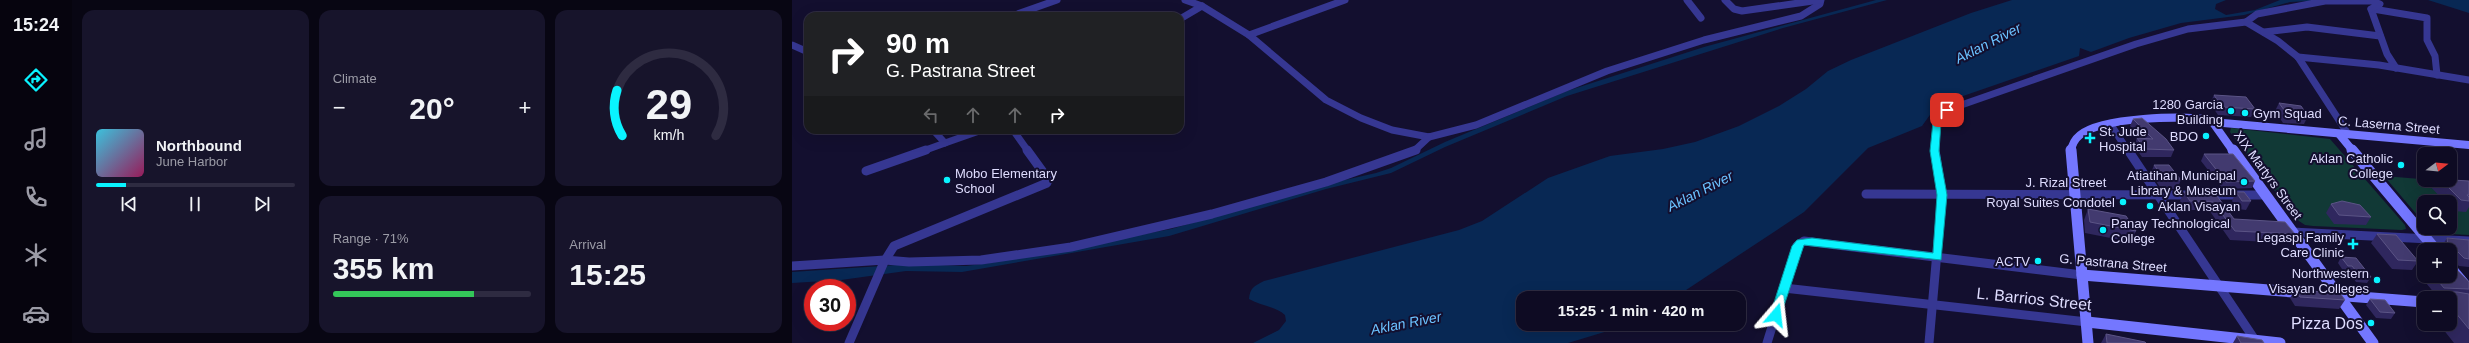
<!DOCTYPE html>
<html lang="en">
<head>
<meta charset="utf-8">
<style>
  :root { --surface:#0e0b23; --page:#17142b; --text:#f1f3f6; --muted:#9b9ba6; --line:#2e2b41; --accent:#09f3ff }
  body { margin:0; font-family:Helvetica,sans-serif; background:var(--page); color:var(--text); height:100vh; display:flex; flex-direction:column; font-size:15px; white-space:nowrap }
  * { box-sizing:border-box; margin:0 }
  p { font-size:13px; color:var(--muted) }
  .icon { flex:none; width:22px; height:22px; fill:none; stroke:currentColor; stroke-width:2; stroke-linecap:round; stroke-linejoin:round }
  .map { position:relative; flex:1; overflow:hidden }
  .side { display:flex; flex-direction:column; gap:10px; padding:10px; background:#080613; width:720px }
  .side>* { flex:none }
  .guide { position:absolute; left:12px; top:12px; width:380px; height:122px; border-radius:12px; box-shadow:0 4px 16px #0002,0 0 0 1px var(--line); background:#202124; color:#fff; overflow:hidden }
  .needle { width:26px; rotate:74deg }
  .controls { position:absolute; left:1625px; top:147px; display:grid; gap:8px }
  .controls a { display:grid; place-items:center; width:40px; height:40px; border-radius:8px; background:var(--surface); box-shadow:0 4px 16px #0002,0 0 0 1px var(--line); font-size:20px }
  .speed { position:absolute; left:12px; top:279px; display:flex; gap:8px; font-size:20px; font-weight:700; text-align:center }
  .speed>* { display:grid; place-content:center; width:52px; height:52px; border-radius:50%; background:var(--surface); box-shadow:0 4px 16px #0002,0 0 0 1px var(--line); line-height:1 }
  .speed .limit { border:6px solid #d22; background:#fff; color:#111 }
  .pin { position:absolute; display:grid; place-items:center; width:34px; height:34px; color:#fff; margin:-17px; border-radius:8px; box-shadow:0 2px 6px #0006 }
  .me { position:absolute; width:44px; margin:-22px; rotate:17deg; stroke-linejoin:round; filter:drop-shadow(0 0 3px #0008) }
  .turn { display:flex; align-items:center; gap:14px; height:84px; padding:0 16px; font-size:18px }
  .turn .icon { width:52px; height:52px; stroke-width:2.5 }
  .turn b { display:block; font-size:28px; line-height:34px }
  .lanes { display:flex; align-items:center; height:38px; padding:0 16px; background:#0003; justify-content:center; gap:20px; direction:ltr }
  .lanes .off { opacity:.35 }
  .big { font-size:30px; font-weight:700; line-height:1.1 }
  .side .tile { flex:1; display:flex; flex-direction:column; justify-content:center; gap:6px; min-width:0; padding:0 14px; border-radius:12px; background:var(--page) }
  .side .dial { align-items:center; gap:0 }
  .dial svg { height:104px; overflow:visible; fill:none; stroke:var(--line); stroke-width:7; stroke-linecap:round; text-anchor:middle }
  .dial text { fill:var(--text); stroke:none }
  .song { display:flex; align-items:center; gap:12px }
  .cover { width:48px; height:48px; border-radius:6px; background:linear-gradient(135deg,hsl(190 70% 55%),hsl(330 70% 35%)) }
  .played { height:4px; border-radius:2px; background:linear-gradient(90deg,var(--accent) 15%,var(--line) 15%) }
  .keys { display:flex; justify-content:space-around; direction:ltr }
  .heat { display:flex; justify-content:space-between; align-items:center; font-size:22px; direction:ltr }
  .charge { height:6px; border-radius:3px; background:linear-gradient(90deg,#34c759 71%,var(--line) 0) }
  .side .tiles { flex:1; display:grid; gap:10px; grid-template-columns:repeat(3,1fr) }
  .tile:first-child { grid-row:span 2 }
  .trip { position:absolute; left:724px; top:291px; width:230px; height:40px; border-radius:12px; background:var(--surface); box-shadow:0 4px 16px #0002,0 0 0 1px var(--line); font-weight:700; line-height:40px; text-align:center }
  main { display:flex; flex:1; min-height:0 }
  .menu { display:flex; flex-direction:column; width:72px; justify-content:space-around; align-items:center; background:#06040e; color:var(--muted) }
  .menu .icon { width:28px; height:28px }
  .menu .active { color:var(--accent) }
  .menu b { font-size:18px; color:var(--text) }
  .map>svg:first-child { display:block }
</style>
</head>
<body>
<main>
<nav class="menu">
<b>15:24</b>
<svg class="icon active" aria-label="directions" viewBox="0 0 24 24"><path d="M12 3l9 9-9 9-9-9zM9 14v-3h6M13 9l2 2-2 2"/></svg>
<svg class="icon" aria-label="music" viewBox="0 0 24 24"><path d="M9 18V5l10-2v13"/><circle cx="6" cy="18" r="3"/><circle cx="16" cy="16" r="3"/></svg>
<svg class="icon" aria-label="phone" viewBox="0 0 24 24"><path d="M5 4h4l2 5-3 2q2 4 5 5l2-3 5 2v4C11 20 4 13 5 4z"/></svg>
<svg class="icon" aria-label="climate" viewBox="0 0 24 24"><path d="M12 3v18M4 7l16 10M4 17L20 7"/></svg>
<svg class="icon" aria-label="car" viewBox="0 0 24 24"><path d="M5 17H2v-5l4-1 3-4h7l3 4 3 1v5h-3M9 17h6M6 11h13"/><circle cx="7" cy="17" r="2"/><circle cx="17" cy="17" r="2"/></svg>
</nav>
<section class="side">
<div class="tiles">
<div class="tile">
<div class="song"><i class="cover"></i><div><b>Northbound</b><p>June Harbor</p></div></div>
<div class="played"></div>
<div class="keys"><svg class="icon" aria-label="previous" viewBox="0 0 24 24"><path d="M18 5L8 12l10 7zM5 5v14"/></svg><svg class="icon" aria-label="pause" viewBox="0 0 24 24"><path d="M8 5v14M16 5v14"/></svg><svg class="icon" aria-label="next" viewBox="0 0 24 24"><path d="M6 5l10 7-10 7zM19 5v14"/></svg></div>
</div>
<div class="tile"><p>Climate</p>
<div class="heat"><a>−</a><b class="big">20°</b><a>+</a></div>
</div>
<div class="tile dial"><svg viewBox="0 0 100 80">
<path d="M14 69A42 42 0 1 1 86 69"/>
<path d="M14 69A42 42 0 0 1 10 34" stroke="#09f3ff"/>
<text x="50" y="56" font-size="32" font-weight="700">29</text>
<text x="50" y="72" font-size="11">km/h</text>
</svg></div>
<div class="tile"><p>Range · 71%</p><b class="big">355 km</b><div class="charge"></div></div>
<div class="tile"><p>Arrival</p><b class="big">15:25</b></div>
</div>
</section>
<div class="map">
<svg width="1677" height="343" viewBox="0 0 1677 343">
  <rect width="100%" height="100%" fill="#130f2f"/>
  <g fill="#113936">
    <polygon points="1439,128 1538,139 1613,225 1614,229 1610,230 1521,226 1513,225 1504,219 1438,132"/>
    <polygon points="1592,176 1677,183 1677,235 1640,233 1636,228 1658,228 1658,202 1632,202 1632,223"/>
  </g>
  <g fill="#082854">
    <polygon points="1084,0 1095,0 991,28 775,96 653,147 599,173 534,189 377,236 170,272 114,271 49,280 0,283 0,272 119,264 174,266 197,263 379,229 535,184 584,173 599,168 653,142 775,91 912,47"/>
    <path d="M1220,0H1434L1424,4L1423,9L1434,15L1463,10L1488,0H1540L1498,2L1452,15L1389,23L1337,38L1299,52L1288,48L1287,56L1145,105L1130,126L1076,148L1012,212L882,298H731V324H837L829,327L776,343H461L487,330L494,321L493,315C483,306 469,306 457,299C458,288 462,286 472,281L667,230L690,221L756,178L818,156L871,149L903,142L947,126L987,106L1014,89L1036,71L1059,60L1179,13Z"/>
    <polygon points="1636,0 1677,0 1677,13"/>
  </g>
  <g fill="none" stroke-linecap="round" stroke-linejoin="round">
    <g stroke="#363792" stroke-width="7">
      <polyline points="393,0 410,6 457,35 534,100 569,118 600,130 637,137 684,125 815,71 912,40 1009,16 1028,4 1029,0"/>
      <polyline points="895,0 909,18"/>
      <polyline points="933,0 942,9 950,11 1028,0"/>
      <polyline points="1579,9 1595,54 1604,68"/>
      <polyline points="1581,9 1635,18 1635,40 1643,56 1645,75"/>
      <polyline points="220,16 265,0"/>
      <polyline points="388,19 410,6"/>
      <polyline points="1454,22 1486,41 1506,57 1556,134"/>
      <polyline points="1472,32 1515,27 1588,36"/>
      <polyline points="457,35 553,0"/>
      <polyline points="0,45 16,52"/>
      <polyline points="1506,57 1587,65 1677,80"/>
      <polyline points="1319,125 1336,151"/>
      <polyline points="141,130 153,143 190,130"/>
      <polyline points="221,130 236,151"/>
      <polyline points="131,151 153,143"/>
      <polyline points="622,151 637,137"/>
      <polyline points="1143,151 1145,122 1155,110 1344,44 1396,29 1454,22 1465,14 1533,1 1579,1 1588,4 1579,9"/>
    </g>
    <g stroke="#363792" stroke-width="9">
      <polyline points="1336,150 1465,343"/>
      <polyline points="74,171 134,150"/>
      <polyline points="1074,194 1400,195"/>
      <polyline points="1414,195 1473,195"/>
      <polyline points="1500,232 1677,241"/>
      <polyline points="0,266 93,260 117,262 189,260 279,247 420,214 534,182 624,150"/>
      <polyline points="992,288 1295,322"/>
      <polyline points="57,343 92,262 102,246 255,183 256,179 235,150"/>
      <polyline points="975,343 1005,246 1012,241 1290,275"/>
      <polyline points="1137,343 1150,195 1143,150"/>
    </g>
    <g stroke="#7477ff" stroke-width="8">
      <polyline points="1420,122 1677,145"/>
      <polyline points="1547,134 1561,151"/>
      <path d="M1279,151C1280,144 1283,139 1288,135C1310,117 1392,115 1419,120L1441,151"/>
    </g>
    <g stroke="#7477ff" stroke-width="11">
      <polyline points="1279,150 1296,343"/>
      <polyline points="1441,150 1581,343"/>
      <polyline points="1560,150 1644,250"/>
      <polyline points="1658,267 1677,290"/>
      <polyline points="1290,275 1514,293"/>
      <polyline points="1542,295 1632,302"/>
      <polyline points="1295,322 1488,343"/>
    </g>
  </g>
  <g fill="#2f275e">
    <polygon points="1422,95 1463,109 1459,117 1426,115 1418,103"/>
    <polygon points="1487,103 1516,116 1512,124 1491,123 1483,111"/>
    <polygon points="1341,119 1382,150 1379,157 1350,157 1342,146 1345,138 1350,138 1338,126"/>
    <polygon points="1412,154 1463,181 1460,188 1431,189 1409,161"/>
    <polygon points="1362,165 1389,180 1385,189 1369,189 1359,173"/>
    <polygon points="1639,180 1661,180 1677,181 1677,207 1674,212 1661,211 1658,208 1658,202 1653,202 1636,184"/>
    <polygon points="1392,192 1422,192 1442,219 1503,234 1498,243 1438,240 1417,210 1394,210 1388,201"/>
    <polygon points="1444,192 1459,201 1454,210 1446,209 1440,201"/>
    <polygon points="1539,204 1579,217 1574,225 1542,224 1534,213"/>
    <polygon points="1296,209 1344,231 1339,242 1293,233 1292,220"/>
    <polygon points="1585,234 1626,261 1620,270 1600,269 1579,243"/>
    <polygon points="1655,238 1677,240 1677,267 1667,266 1658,257 1658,250 1650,250 1650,246"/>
    <polygon points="1549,257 1579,277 1575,283 1564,282 1557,272 1552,272 1546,263"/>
    <polygon points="1632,272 1632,276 1658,276 1677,282 1677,343 1662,343 1647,324 1658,324 1658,298 1642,298 1644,295 1629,277"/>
    <polygon points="1503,290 1553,300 1547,309 1503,306 1498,298"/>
    <polygon points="1578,299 1603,313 1599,319 1584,318 1574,305"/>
    <polygon points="1314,334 1315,343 1309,343"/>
    <polygon points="1445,336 1472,343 1441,343"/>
  </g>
  <g fill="#423a6f" stroke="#5b5486">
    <polygon points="1422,95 1454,97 1463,109 1430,107"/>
    <polygon points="1487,103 1509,106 1516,116 1495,114"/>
    <polygon points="1350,118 1374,139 1382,150 1353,149 1345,138 1361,139 1341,119"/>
    <polygon points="1412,154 1441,154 1463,181 1434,182"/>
    <polygon points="1362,165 1377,165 1389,180 1373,180"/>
    <polygon points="1658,177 1661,180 1677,181 1677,195 1675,195 1677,197 1677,201 1669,200 1649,180 1658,180"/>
    <polygon points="1392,192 1422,192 1442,219 1493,222 1503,234 1443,231 1421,202 1398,201"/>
    <polygon points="1444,192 1452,192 1459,201 1450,201"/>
    <polygon points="1550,201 1568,205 1579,217 1547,215 1539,204"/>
    <polygon points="1296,209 1334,216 1344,231 1298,222"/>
    <polygon points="1585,234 1604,235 1626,261 1606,260"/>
    <polygon points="1655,238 1677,240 1677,259 1672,258 1661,247 1656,245"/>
    <polygon points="1549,257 1564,258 1579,277 1568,276 1560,266 1556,266"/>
    <polygon points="1658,269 1665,270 1677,282 1677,289 1652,288 1642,276 1658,276"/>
    <polygon points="1503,290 1548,293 1553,300 1508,297"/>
    <polygon points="1647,292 1665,292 1677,294 1677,329 1658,306 1658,298 1652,298"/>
    <polygon points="1578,299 1593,300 1603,313 1588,312"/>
    <polygon points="1314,334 1353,342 1354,343 1315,343"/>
    <polygon points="1445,336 1470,340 1472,343 1449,343"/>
  </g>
  <polygon fill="#09f3ff" stroke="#069ea6" points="1152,108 1159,110 1149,122 1147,151 1155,195 1149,260 1012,245 989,315 984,319 980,318 978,315 1000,246 1005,240 1020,238 1141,253 1145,195 1138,151 1141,122"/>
  <g fill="#09f3ff" stroke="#130f2f" stroke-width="1.5">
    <circle cx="1439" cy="111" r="4"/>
    <circle cx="1453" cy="113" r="4"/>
    <circle cx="1414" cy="136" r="4"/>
    <path d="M1296 132h4v4h4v4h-4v4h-4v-4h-4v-4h4z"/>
    <circle cx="1609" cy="165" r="4"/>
    <circle cx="155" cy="180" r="4"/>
    <circle cx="1452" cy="182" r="4"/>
    <circle cx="1331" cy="202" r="4"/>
    <circle cx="1358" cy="206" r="4"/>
    <circle cx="1311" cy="230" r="4"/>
    <path d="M1559 238h4v4h4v4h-4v4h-4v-4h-4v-4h4z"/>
    <circle cx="1246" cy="261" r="4"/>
    <circle cx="1585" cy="280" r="4"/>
    <circle cx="1579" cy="323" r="4"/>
  </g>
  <g text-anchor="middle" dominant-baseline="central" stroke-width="4" stroke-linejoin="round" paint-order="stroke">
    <g font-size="13" fill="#dfddff" stroke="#130f2f" text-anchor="end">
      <text x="1431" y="104">1280 Garcia<tspan x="1431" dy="15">Building</tspan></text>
      <text x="1461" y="113" text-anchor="start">Gym Squad</text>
      <text x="1307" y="131" text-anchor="start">St. Jude<tspan x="1307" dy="15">Hospital</tspan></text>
      <text x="1406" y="136">BDO</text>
      <text x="1601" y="158">Aklan Catholic<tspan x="1601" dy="15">College</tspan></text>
      <text x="163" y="173" text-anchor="start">Mobo Elementary<tspan x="163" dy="15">School</tspan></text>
      <text x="1444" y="175">Atiatihan Municipal<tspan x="1444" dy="15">Library &amp; Museum</tspan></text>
      <text x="1323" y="202">Royal Suites Condotel</text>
      <text x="1366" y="206" text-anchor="start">Aklan Visayan</text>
      <text x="1319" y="223" text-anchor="start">Panay Technological<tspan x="1319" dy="15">College</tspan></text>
      <text x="1552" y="237">Legaspi Family<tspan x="1552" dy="15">Care Clinic</tspan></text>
      <text x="1238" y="261">ACTV</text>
      <text x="1577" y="273">Northwestern<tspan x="1577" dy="15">Visayan Colleges</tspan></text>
    </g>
    <g font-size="13" fill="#dfddff" stroke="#130f2f">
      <text transform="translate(1597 125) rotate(5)">C. Laserna Street</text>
      <text transform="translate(1476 175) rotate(54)">XIX Martyrs Street</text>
      <text x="1274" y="182">J. Rizal Street</text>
      <text transform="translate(1321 263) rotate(5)">G. Pastrana Street</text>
    </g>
    <g font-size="14" font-style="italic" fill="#6bc2ff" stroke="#130f2f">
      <text transform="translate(1196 43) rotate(-27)">Aklan River</text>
      <text transform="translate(908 191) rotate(-27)">Aklan River</text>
      <text transform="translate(614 323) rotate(-11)">Aklan River</text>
    </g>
    <g font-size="16" fill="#dfddff" stroke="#130f2f">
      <text transform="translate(1242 299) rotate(6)">L. Barrios Street</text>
    </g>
    <g font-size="16" fill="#dfddff" stroke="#130f2f" text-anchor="end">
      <text x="1571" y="323">Pizza Dos</text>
    </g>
  </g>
</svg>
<div class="controls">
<a><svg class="needle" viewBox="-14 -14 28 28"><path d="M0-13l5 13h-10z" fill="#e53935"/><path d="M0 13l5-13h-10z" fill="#9b9ba6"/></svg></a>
<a><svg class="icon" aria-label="search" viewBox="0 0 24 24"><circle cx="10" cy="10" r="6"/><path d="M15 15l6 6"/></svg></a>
<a>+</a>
<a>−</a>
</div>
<div class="speed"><div class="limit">30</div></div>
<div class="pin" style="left:1155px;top:110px;background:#d93025"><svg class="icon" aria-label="arrive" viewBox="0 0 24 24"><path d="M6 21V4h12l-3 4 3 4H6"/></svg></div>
<svg class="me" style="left:984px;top:315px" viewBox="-20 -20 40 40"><path d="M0-17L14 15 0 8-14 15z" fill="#09f3ff" stroke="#fff" stroke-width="4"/></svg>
<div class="trip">15:25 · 1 min · 420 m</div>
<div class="guide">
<div class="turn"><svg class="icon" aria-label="right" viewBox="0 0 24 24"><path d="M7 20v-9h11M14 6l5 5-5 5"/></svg><div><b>90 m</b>G. Pastrana Street</div></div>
<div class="lanes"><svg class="icon off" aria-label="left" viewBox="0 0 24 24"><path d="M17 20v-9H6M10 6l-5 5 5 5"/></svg><svg class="icon off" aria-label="ahead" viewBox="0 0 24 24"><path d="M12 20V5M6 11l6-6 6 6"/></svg><svg class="icon off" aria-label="ahead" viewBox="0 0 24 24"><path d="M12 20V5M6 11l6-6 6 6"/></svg><svg class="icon" aria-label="right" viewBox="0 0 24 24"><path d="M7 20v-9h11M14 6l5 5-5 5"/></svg></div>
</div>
</div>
</main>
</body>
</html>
